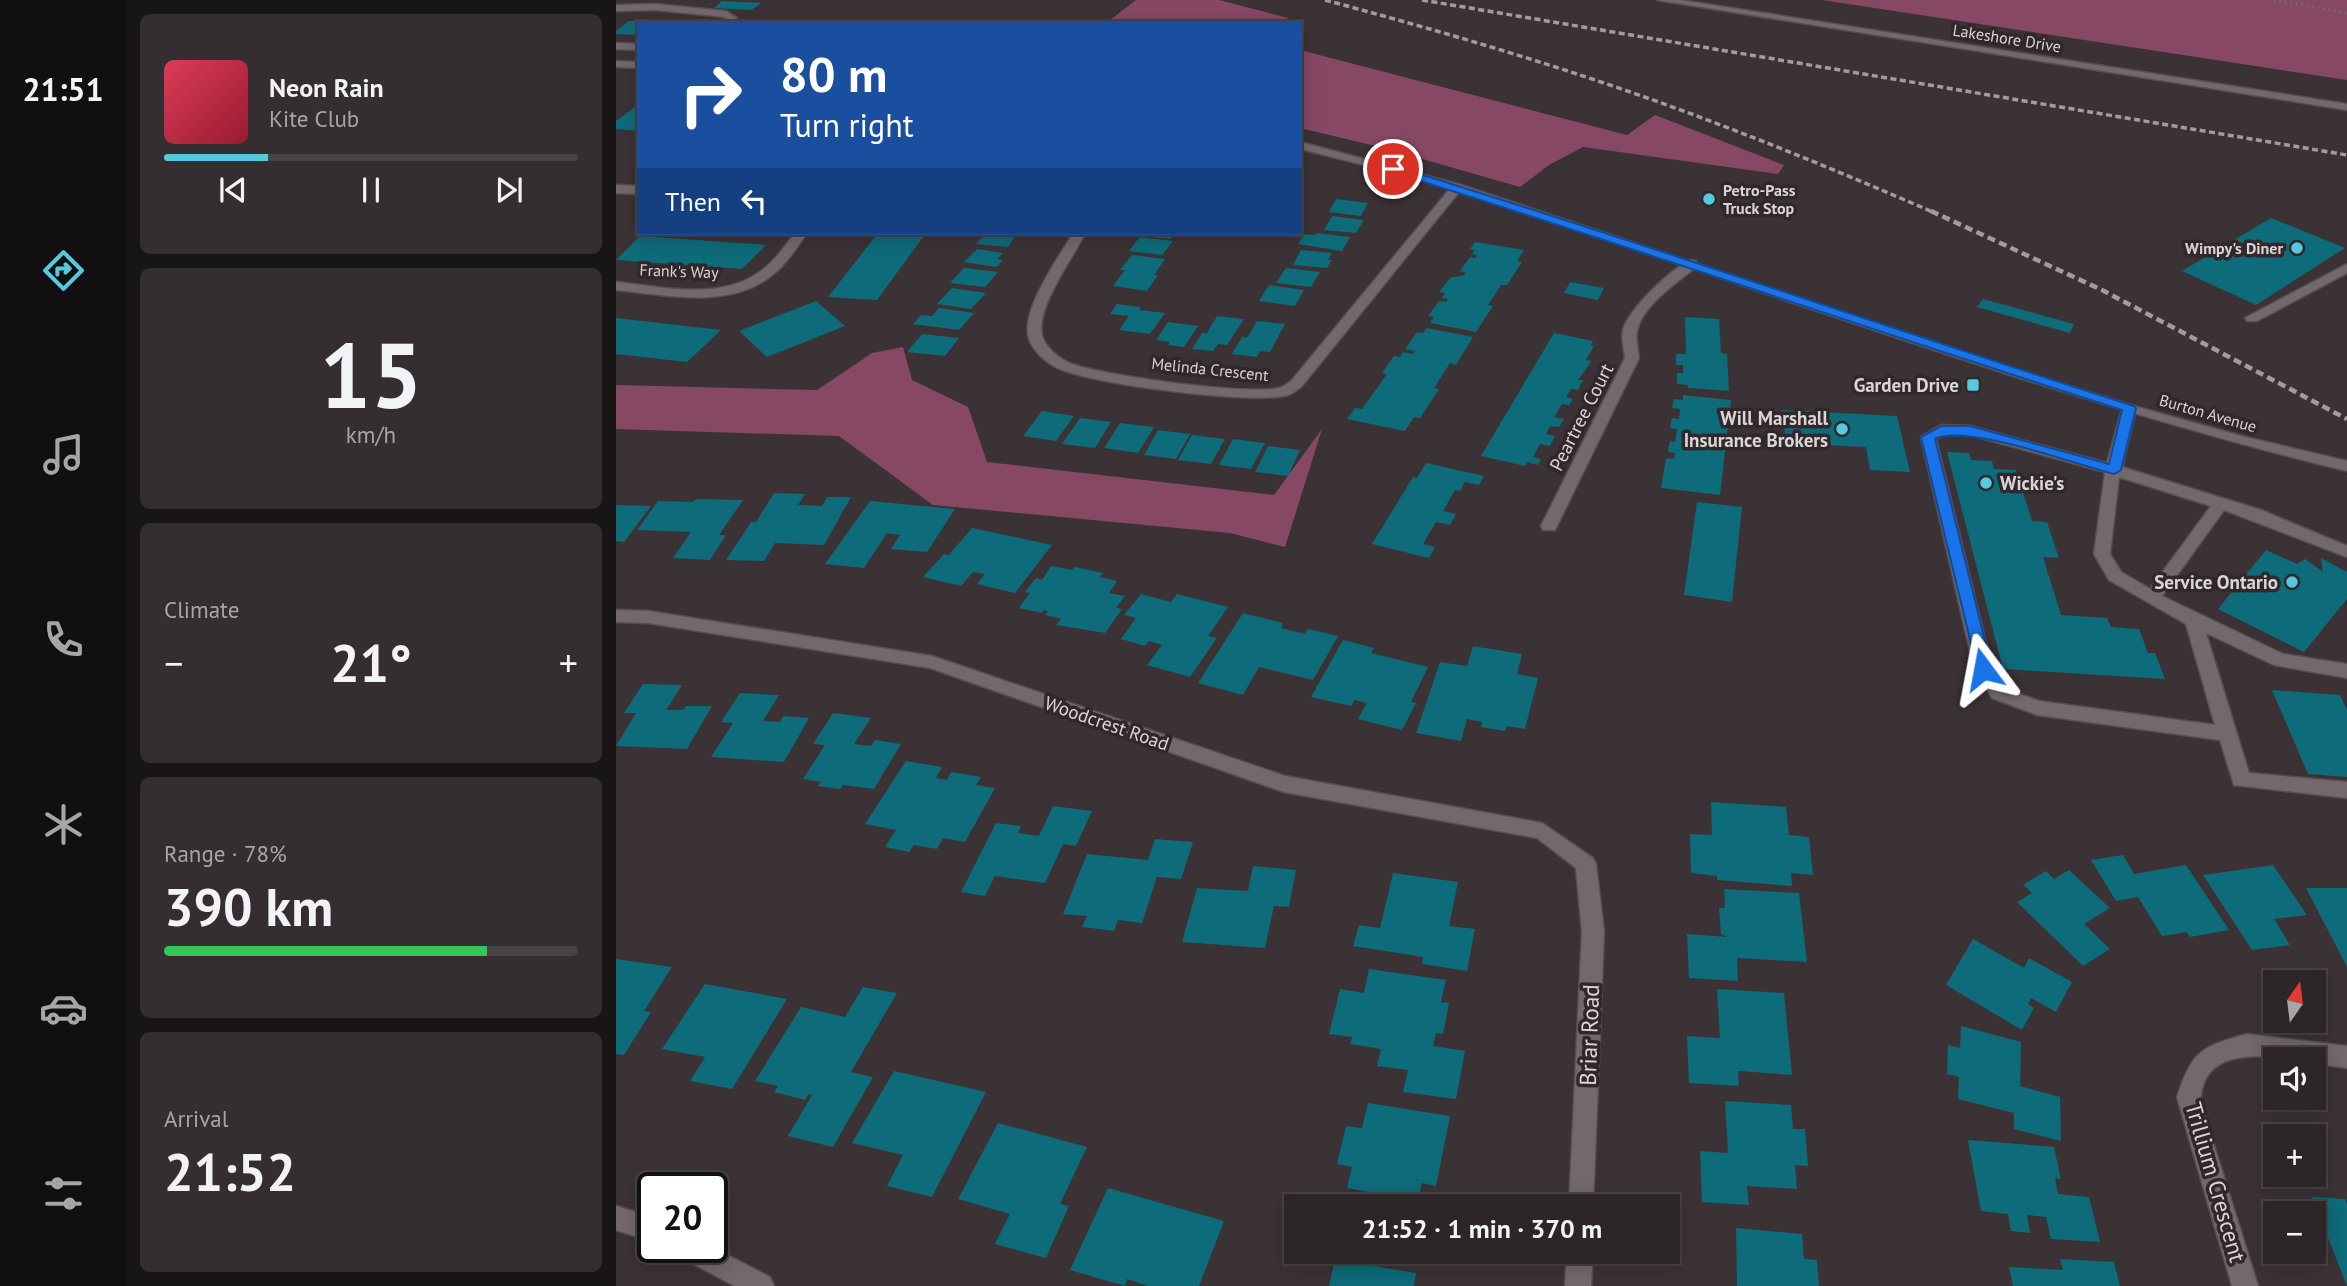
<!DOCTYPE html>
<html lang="en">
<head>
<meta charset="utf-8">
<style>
  :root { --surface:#2c2628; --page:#342e30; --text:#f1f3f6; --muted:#a6a5a8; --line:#484345; --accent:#55cadf }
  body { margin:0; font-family:"PT Sans",sans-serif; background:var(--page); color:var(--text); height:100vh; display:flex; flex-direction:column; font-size:26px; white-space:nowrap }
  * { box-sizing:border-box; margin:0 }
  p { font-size:23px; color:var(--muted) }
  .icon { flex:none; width:38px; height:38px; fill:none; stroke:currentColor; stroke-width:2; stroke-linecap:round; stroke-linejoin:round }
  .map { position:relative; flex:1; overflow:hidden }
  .sheet { display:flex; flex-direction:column; gap:14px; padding:14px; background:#181516; width:490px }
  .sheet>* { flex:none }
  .guide { position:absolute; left:21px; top:21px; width:665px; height:214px; border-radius:0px; box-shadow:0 4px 18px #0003,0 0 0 2px var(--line); background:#1a4fa0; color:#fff; overflow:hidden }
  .needle { width:46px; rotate:14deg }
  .fabs { position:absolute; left:1647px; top:970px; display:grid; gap:14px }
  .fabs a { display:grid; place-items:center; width:63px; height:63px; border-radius:0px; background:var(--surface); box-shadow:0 4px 18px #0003,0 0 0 2px var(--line); font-size:35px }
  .speed { position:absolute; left:21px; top:1172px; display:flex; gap:14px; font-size:35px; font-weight:700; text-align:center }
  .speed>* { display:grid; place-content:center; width:91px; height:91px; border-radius:50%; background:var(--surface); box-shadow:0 4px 18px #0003,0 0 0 2px var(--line); line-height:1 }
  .speed .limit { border:4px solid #111; border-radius:10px; background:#fff; color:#111 }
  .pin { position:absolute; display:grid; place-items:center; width:60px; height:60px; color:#fff; margin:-30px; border:4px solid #fff; border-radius:50%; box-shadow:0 2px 7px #0007 }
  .me { position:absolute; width:77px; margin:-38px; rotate:347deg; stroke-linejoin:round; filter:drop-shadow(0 0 5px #0008) }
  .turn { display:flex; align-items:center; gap:24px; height:147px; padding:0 28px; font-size:32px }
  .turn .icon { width:91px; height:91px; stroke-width:2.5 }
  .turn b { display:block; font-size:49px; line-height:60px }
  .then { display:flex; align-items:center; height:66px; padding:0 28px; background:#0003; gap:14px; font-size:26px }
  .big { font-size:52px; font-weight:600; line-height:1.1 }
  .sheet .card { flex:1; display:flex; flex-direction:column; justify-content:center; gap:10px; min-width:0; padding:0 24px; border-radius:10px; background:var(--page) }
  .sheet .dial { align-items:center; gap:0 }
  .dial b { font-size:91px; line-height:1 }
  .song { display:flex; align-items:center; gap:21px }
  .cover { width:84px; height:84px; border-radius:10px; background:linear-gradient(135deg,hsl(350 70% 55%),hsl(350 70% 35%)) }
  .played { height:7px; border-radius:4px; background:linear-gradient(90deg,var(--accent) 25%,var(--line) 25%) }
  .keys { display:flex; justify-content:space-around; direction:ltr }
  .heat { display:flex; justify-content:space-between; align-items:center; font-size:38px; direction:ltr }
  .charge { height:10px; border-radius:5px; background:linear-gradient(90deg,#34c759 78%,var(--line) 0) }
  .trip { position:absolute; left:668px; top:1194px; width:396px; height:70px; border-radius:0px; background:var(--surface); box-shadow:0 4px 18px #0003,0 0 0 2px var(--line); font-weight:600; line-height:70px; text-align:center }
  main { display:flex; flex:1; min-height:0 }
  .tab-bar { display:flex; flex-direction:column; width:126px; justify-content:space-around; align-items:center; background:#120f10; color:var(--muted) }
  .tab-bar .icon { width:49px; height:49px }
  .tab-bar .on { color:var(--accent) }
  .tab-bar b { font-size:32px; color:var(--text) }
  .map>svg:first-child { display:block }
</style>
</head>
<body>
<main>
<nav class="tab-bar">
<b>21:51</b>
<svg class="icon on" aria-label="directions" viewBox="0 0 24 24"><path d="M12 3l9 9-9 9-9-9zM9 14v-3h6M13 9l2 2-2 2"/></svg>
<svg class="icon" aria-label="music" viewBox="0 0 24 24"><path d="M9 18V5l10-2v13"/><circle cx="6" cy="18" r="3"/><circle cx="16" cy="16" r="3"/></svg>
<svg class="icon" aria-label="phone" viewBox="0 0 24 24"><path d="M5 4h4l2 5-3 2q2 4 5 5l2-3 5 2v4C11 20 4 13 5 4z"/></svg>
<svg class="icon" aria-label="climate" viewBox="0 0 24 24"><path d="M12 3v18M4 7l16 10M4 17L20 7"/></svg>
<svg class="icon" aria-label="car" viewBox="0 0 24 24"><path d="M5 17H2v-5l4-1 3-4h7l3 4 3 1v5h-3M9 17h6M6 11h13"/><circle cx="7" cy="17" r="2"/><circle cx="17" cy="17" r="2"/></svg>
<svg class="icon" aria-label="filters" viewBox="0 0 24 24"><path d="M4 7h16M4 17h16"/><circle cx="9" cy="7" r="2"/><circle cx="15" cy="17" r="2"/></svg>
</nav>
<section class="sheet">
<div class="card">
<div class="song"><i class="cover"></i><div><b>Neon Rain</b><p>Kite Club</p></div></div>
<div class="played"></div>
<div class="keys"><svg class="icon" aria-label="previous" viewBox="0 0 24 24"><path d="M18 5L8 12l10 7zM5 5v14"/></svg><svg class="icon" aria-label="pause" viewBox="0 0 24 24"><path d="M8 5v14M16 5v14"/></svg><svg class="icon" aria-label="next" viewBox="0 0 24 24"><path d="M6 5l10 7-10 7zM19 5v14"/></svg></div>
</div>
<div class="card dial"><b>15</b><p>km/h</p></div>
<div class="card"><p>Climate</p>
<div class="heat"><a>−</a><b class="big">21°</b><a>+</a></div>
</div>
<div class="card"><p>Range · 78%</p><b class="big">390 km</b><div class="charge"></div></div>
<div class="card"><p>Arrival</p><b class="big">21:52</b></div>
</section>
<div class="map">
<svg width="1731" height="1286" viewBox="0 0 1731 1286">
  <rect width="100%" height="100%" fill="#3b3236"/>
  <g fill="#874863">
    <polygon points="520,0 603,0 672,18 669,23 490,23"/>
    <polygon points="1206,0 1731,0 1731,80"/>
    <polygon points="684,50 1011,135 1039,115 1168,165 1162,174 967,147 933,165 904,187 768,148 684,128"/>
    <polygon points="287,347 296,380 352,407 371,462 658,495 706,429 669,547 614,533 317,505 223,436 0,429 0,385 201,390 256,353"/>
  </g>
  <g fill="#0e6b79">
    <polygon points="106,1 145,3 136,10 98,8"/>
    <polygon points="13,21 23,21 23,35 0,34 0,31"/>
    <polygon points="23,104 23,131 0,129 0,121"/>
    <polygon points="720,199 752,203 745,216 713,212"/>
    <polygon points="716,216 748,220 740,233 708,230"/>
    <polygon points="1655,218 1729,248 1640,305 1566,271"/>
    <polygon points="262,233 310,233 261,300 212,297"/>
    <polygon points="370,233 401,233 392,247 360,244"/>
    <polygon points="529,233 559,233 554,239 526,236"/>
    <polygon points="701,233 734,237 726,251 682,244 688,234 699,235"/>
    <polygon points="24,236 150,245 126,269 0,260"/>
    <polygon points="524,237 557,241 546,255 513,251"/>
    <polygon points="859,242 908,250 901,261 906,262 891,285 885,285 872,305 877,306 860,332 814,323 818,317 812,316 823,301 830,302 832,299 826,298 829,293 823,292 834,278 848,275 850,273 844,271 854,257 860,258 861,255 856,254 859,250 854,249"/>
    <polygon points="361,249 387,253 381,259 387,260 380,267 348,262"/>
    <polygon points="685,250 716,253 712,260 716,260 711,268 677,265"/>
    <polygon points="516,255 549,259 538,275 542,275 531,291 497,286 509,270 504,270"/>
    <polygon points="348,268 382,272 369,287 334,283"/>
    <polygon points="670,268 704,272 695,287 660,283"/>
    <polygon points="954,282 988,288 982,300 948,293"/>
    <polygon points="653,285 688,290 679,306 643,301"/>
    <polygon points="336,288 370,293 355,309 321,304"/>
    <polygon points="1367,299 1458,324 1454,333 1361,307"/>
    <polygon points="200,301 229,326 151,357 123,331"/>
    <polygon points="501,304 525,307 523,310 549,313 534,334 503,330 513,316 494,314"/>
    <polygon points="323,308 358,313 343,330 297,324 305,315 316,316"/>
    <polygon points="601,316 628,319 611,345 602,344 597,351 576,349 586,333 591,333"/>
    <polygon points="1069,317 1103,319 1105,353 1111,354 1113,391 1072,388 1072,385 1061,384 1061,373 1067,373 1067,365 1060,365 1060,354 1070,354"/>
    <polygon points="0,318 105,330 71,362 0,354"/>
    <polygon points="641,321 669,324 654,352 644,351 641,357 616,354 626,337 631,338"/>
    <polygon points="552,322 582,326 568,347 552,345 554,342 540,340"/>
    <polygon points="811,328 857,337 840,365 834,363 818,388 823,389 804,418 798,417 789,431 731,419 739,408 746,409 771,374 766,373 778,356 784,357 787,352 797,354 799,351 789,349 801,332 807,333"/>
    <polygon points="938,333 977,341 975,345 978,346 970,360 976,361 962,380 967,380 962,390 955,389 950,397 957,399 953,405 946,404 938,417 948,419 943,427 934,426 930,434 939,436 934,446 924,444 917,457 925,459 922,465 911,462 909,466 865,456"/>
    <polygon points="306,334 343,338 329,356 291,352"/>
    <polygon points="1067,395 1115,400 1104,495 1045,488 1050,458 1058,459 1059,453 1052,452 1054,441 1059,442 1061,429 1054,428 1056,418 1063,419 1064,409 1056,408 1058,399 1067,400"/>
    <polygon points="1166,410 1281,416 1294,472 1254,470 1250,447 1207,445 1208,449 1176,447 1176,443 1170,443"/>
    <polygon points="426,411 458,416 440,441 407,436"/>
    <polygon points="464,418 495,422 479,448 446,444"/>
    <polygon points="504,423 538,427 522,453 488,448"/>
    <polygon points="542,430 574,434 560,459 528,455"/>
    <polygon points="576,435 609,439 595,464 562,460"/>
    <polygon points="617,439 649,443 635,469 603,465"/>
    <polygon points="652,446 684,450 672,476 639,472"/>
    <polygon points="1331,452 1353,453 1355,460 1376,461 1378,469 1400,470 1416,521 1431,522 1443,558 1427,557 1445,615 1491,618 1495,627 1523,629 1532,653 1539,653 1549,679 1387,669"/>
    <polygon points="810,463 868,476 863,485 849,482 844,491 839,490 827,511 840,514 834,525 820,522 807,544 819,547 813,558 756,544 797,477 801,478"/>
    <polygon points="158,493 189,494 182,505 206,506 211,497 235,497 208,545 159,543 148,561 110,560 135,522 140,522"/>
    <polygon points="80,499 127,500 103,535 110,535 94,560 57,558 75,532 21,530 42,501 77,502"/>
    <polygon points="254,501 339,509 311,552 275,549 284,535 271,533 248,568 209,564"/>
    <polygon points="1081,502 1126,507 1116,602 1068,595"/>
    <polygon points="0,505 35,506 8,542 0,541"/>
    <polygon points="356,528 436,545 399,593 361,584 369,574 357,572 345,586 307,577 328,554 333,555"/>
    <polygon points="1650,550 1681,564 1689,559 1707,572 1705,558 1731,572 1731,599 1688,652 1602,609"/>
    <polygon points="435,566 456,570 459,567 487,573 484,577 501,581 493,593 509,596 500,608 506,609 489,633 440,625 445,619 429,615 432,611 427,610 426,613 403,608 414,593 409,592 420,578 426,580"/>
    <polygon points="525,594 555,602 561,594 612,607 592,636 601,638 574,677 531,665 546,645 533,641 529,646 505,639 520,618 508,615"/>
    <polygon points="627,613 667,623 665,628 689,634 692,629 722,636 697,680 643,667 627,695 582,683"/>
    <polygon points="727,640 758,648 755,653 812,667 795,702 800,703 786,730 742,719 751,703 739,700 735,706 695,697"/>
    <polygon points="857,646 906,654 901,674 922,678 909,729 891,726 889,731 865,727 866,722 851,719 845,741 800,733 824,662 851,666"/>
    <polygon points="27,684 66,685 50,710 67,710 70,706 96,706 71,749 0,746 20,713 8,713"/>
    <polygon points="1656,690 1724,695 1731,710 1731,777 1692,774"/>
    <polygon points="124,693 163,695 147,721 164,722 167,716 193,718 168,762 95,757 117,723 105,722"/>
    <polygon points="217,713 255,718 238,744 255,746 259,740 285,744 258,789 227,785 224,789 202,786 205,782 187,779 209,745 197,744"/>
    <polygon points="290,761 326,767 320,778 331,780 335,772 365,777 360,785 379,788 349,842 327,838 321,849 298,845 293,852 269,847 280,830 249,824"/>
    <polygon points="1095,802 1170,807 1173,835 1193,837 1197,875 1175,873 1176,886 1101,880 1101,876 1075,873 1074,834 1096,835"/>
    <polygon points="437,806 476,811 460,846 447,844 429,883 379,876 369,896 345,892 380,823 405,826 402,833 423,836"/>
    <polygon points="539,839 577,842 565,879 541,877 526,923 502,920 498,931 466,927 471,916 447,914 471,854 532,860"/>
    <polygon points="1507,855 1518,874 1570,865 1613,930 1574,937 1571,932 1546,936 1522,897 1500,901 1475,860"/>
    <polygon points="1657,865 1691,915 1658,919 1674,945 1636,950 1587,875"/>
    <polygon points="637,866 680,870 673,907 658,906 649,948 566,942 581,888 632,891"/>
    <polygon points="1453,870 1494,908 1468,924 1494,949 1467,966 1401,902 1416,893 1407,885 1430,871 1438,879"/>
    <polygon points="777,873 842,882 833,926 859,929 851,971 806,964 807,957 737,946 743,925 764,928"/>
    <polygon points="1690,888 1731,888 1731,967"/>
    <polygon points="1108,889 1183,893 1191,962 1121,958 1122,981 1073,978 1071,934 1111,937 1105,934 1103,908 1109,908"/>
    <polygon points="1357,939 1408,968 1413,958 1456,982 1440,1012 1415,998 1412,1004 1418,1008 1406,1030 1330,985"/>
    <polygon points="0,959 56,967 28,1011 35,1012 8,1055 0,1054"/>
    <polygon points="753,969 830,980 825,1002 833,1003 827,1034 820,1033 817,1046 849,1051 840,1099 787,1092 792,1070 761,1066 765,1049 734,1044 736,1037 713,1034 724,989 748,993"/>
    <polygon points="89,984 171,999 116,1089 74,1081 89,1057 46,1049"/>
    <polygon points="247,987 281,993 235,1072 257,1077 217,1147 172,1136 196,1095 193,1094 189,1100 158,1092 162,1086 139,1081 185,1007 229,1017"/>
    <polygon points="1101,989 1168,993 1176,1075 1122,1071 1123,1086 1073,1083 1071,1036 1104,1038"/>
    <polygon points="1345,1026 1405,1042 1404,1086 1444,1097 1445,1141 1398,1129 1398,1113 1342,1099 1343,1077 1331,1074 1332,1045 1344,1048"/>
    <polygon points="278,1071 370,1092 316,1197 271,1186 287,1155 236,1143"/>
    <polygon points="1109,1101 1175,1105 1177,1129 1189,1129 1192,1166 1179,1165 1181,1189 1131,1186 1133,1205 1086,1202 1084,1151 1112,1153"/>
    <polygon points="752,1103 834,1116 820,1186 806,1183 803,1197 833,1202 832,1206 778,1206 780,1197 731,1188 736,1167 721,1164 730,1126 746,1128"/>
    <polygon points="382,1123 471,1147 444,1204 453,1206 430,1258 379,1244 394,1214 342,1199"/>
    <polygon points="1352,1140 1438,1147 1445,1179 1439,1178 1442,1194 1473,1197 1484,1242 1435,1239 1430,1217 1411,1215 1414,1233 1395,1231 1392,1214 1365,1211"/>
    <polygon points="492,1188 608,1221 583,1286 532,1286 511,1279 509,1286 454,1270"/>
    <polygon points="1696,1197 1729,1199 1731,1204 1731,1286"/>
    <polygon points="1120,1228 1186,1234 1188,1259 1201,1260 1203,1286 1121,1286"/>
    <polygon points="781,1251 824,1251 822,1260"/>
    <polygon points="1444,1259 1498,1262 1504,1286 1397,1286 1393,1267 1447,1270"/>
    <polygon points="719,1260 800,1273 798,1286 713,1286"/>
  </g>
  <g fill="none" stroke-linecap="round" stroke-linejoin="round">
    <g stroke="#564e51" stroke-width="3">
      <g id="service">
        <polygon points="39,4 110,11 121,18 116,23 105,23 110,18 108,17 39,10 0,11 0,5"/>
        <polygon points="0,43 23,44 23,50 0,49"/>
        <polygon points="1731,264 1731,273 1641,321 1631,321 1629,318"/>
        <path d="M1513,405L1520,409L1506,467L1645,510L1731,546V557L1608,510L1546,596L1667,654L1731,664V678L1658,665L1590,633L1633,773L1731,782V798L1618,785L1604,740L1421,715L1376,698L1358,669L1305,437L1325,425L1354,426L1491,463L1506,409ZM1328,435H1354L1489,472L1478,554L1493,580L1570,624L1599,725L1423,701L1388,688L1376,668L1320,439ZM1503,477L1595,506L1534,589L1505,572L1494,554Z"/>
      </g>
    </g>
    <g stroke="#564e51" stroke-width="3">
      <g id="minor">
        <polygon points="0,185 23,186 23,194 0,193"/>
        <path d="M837,185L847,187L686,386C680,391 675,395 668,396C627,403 483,385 444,369C431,364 415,350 412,335C407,307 443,257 457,233H469C457,259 420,306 426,335C429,348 444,359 456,364C489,376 630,395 663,388C668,387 672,383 676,380Z"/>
        <path d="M179,233H191C182,246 173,260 161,271C118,311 52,295 0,290V282C49,287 110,303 151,266C162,257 170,244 179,233Z"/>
        <path d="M1076,260L1080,261V267C1061,283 1027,304 1021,331C1019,339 1022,349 1023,358L941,526L939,530H927L925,526L1009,358C1008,349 1005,339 1007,330C1012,310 1056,267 1076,260Z"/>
        <polygon points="0,610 32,611 316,656 669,776 926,823 977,858 980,864 988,932 977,1206 953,1206 966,932 960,868 921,838 668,792 314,668 32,623 0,622"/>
        <path d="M1631,1034L1731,1046V1068L1698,1063V1059C1661,1059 1590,1041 1585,1096C1584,1104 1589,1115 1591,1123L1642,1286H1616L1561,1097C1577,1050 1585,1047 1631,1034Z"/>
        <polygon points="0,1206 37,1217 37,1242 0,1230"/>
        <polygon points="96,1247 154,1277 158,1286 119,1286 64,1257 60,1248"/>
        <polygon points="951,1251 977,1251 975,1286 949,1286"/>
      </g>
    </g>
    <g stroke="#564e51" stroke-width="3">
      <g id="secondary">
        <polygon points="1041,0 1064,0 1731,104 1731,110"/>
        <polygon points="0,61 23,62 23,68 0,67"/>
        <path d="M684,142L845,185L1364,358L1518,406L1629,437L1731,461V471C1425,397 1137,284 838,190C788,174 736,162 684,149Z"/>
      </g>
    </g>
    <polyline stroke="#726b6e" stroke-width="2.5" stroke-dasharray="2 3.5" stroke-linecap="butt" points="1658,0 1731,13"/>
    <use href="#service" fill="#73696d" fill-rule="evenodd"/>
    <use href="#minor" fill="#73696d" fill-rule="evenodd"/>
    <use href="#secondary" fill="#73696d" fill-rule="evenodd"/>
    <g stroke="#a39c9f" stroke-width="3.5" stroke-dasharray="6 3.5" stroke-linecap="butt">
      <path d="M709,0C798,24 886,49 973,78C1091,117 1206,164 1319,213"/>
      <polyline points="806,0 1731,155"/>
    </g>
    <polyline stroke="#a39c9f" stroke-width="4.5" stroke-dasharray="8 4.5" stroke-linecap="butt" points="1315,211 1486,290 1731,419"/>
  </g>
  <path fill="#1a73e8" stroke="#114b97" stroke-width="2" d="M773,167H781C1028,243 1272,328 1518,406L1520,408L1505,470L1498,474C1462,465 1348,423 1319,439L1376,669L1373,673H1362L1305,437L1325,426H1354L1493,464L1506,410C1261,332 1019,248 773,171Z"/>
  <g fill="#55cadf" stroke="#31282b" stroke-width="2.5">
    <circle cx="1093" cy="199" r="7"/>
    <circle cx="1681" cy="248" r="7"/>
    <rect x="1350" y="378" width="14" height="14" rx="3.5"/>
    <circle cx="1226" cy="429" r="7"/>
    <circle cx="1370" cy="483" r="7"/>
    <circle cx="1676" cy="582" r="7"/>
  </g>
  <g text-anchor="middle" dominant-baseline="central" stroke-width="7" stroke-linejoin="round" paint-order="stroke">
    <g font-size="16" fill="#dad5d7" stroke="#31282b">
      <text transform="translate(1391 38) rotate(9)">Lakeshore Drive</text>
      <text transform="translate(63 271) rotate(2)">Frank's Way</text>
      <text transform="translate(594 369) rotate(6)">Melinda Crescent</text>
      <text transform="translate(1592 413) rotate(16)">Burton Avenue</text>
    </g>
    <g font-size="16" font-weight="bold" fill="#dad5d7" stroke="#31282b" text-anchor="start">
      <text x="1107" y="190">Petro-Pass<tspan x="1107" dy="18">Truck Stop</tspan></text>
      <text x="1667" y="248" text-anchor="end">Wimpy's Diner</text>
    </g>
    <g font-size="19" font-weight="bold" fill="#dad5d7" stroke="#31282b" text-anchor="end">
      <text x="1343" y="385">Garden Drive</text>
      <text x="1212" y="418">Will Marshall<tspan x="1212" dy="22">Insurance Brokers</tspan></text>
      <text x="1384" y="483" text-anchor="start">Wickie's</text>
      <text x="1662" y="582">Service Ontario</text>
    </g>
    <g font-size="19" fill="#dad5d7" stroke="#31282b">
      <text transform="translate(965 417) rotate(-63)">Peartree Court</text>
      <text transform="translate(491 723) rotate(19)">Woodcrest Road</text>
    </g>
    <g font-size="23" fill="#dad5d7" stroke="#31282b">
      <text transform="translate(973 1035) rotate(-88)">Briar Road</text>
      <text transform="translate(1600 1182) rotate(74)">Trillium Crescent</text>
    </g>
  </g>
</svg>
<div class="fabs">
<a><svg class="needle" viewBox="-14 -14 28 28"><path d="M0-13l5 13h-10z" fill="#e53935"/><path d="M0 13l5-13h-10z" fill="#a6a5a8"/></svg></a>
<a><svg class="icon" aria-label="sound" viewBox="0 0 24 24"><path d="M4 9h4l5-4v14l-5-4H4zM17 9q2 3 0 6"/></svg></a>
<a>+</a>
<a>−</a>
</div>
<div class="speed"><div class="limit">20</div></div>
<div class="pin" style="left:777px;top:169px;background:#d93025"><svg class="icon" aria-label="arrive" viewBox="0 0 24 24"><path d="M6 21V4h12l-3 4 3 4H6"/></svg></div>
<svg class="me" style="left:1367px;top:669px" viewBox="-20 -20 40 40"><path d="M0-17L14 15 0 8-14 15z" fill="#1a73e8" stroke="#fff" stroke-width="4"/></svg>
<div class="trip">21:52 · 1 min · 370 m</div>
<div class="guide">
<div class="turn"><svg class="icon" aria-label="right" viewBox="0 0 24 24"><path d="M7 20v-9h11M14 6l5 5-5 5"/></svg><div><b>80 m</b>Turn right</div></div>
<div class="then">Then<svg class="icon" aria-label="left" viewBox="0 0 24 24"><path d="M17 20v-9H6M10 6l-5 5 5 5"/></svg></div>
</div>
</div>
</main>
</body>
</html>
